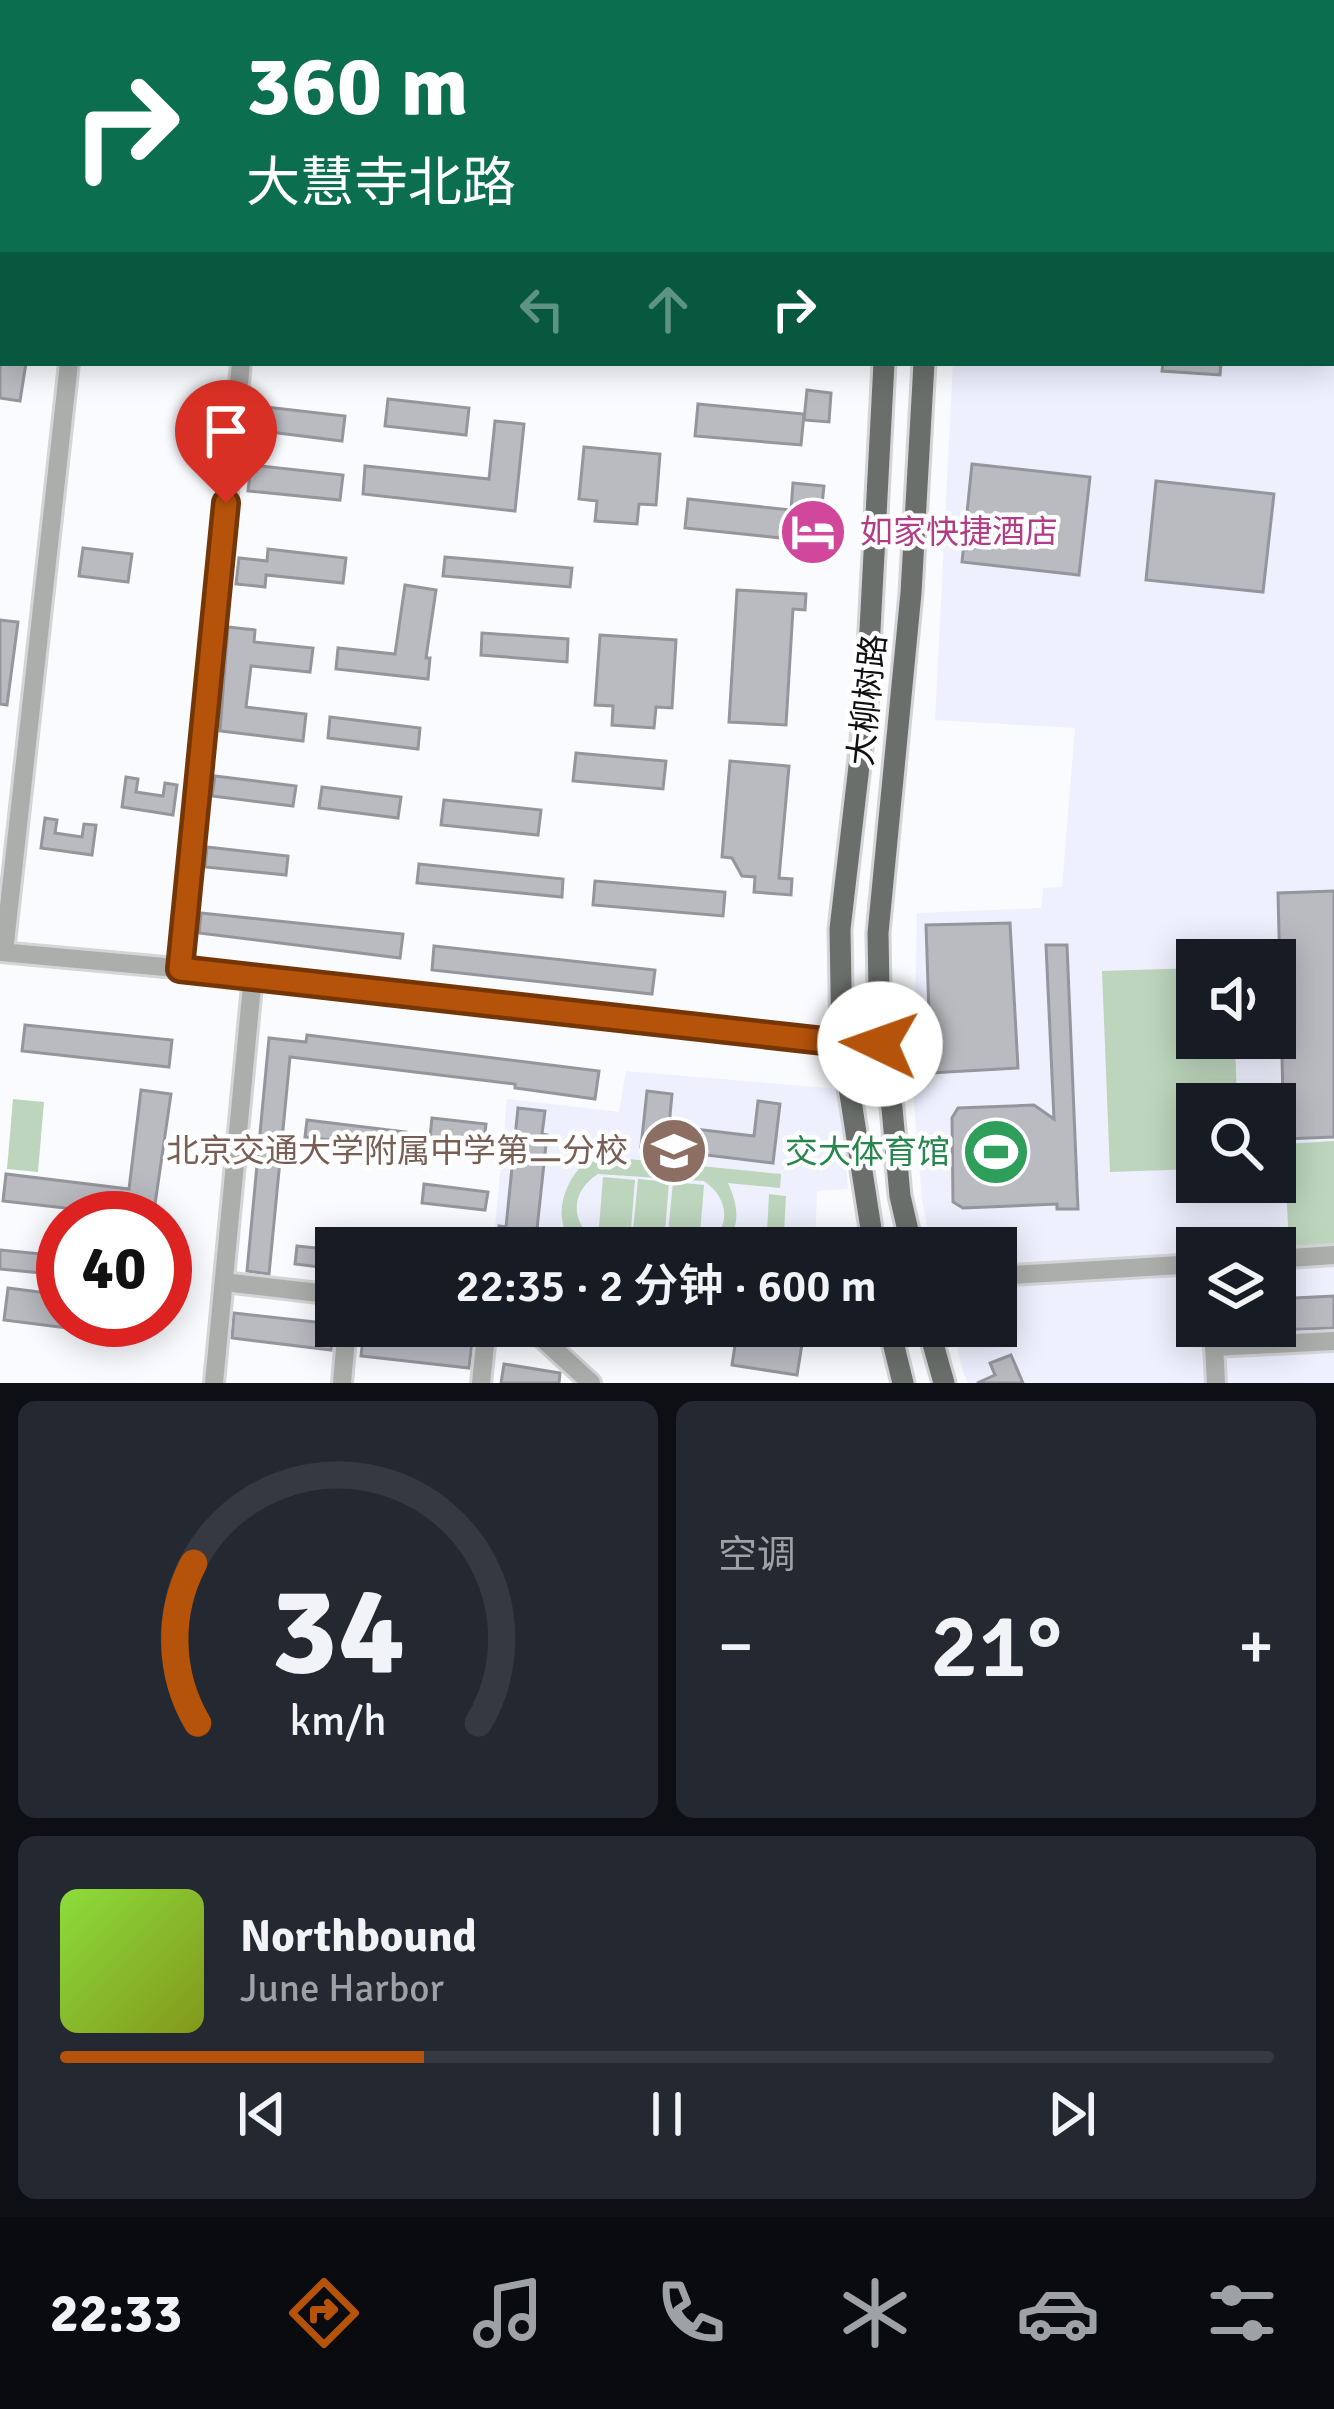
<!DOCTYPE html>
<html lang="zh">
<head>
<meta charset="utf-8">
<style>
  :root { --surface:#171b24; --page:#242831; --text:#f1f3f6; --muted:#9ea1a6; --line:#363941; --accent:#b45309 }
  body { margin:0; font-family:Signika,"Noto Sans SC",sans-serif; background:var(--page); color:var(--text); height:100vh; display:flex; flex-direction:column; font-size:45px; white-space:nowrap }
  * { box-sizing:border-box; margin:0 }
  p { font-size:39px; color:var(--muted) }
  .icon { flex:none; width:66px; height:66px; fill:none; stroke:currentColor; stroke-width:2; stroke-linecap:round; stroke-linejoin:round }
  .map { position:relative; height:1383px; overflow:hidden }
  .side { display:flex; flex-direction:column; gap:18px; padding:18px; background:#0d0f14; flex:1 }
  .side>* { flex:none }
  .hud { position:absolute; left:0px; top:0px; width:1335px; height:366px; box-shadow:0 6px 30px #0003; background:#0b6e4f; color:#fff; overflow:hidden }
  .buttons { position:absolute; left:1176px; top:939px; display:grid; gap:24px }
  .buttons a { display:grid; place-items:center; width:120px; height:120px; border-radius:0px; background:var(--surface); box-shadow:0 6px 30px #0003; font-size:60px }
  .speed { position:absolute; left:36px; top:1191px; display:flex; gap:24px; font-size:60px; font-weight:700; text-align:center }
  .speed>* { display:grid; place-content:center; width:156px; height:156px; border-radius:50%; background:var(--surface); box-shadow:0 6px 30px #0003; line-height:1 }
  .speed .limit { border:18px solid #d22; background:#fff; color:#111 }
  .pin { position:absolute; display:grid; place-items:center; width:102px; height:102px; color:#fff; margin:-123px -51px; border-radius:50% 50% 50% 0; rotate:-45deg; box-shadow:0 0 12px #0007 }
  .pin .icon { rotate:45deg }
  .me { position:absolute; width:132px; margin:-66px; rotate:273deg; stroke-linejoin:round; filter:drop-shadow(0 0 9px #0008) }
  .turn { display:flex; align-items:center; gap:42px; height:252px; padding:0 48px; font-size:54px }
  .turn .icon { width:156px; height:156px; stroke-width:2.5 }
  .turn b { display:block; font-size:84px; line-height:102px }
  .lanes { display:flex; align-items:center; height:114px; padding:0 48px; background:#0003; justify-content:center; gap:60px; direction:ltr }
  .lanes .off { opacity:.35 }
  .big { font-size:90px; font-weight:600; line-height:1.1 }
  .side .tile { flex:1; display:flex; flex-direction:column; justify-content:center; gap:18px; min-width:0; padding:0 42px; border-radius:18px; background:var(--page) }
  .side .dial { align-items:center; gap:0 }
  .dial svg { height:312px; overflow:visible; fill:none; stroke:var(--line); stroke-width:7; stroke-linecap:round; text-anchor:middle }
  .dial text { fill:var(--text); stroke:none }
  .song { display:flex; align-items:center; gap:36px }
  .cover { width:144px; height:144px; border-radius:18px; background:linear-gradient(135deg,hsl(90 70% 55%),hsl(70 70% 35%)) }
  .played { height:12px; border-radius:6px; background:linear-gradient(90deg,var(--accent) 30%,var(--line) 30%) }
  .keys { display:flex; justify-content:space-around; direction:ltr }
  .heat { display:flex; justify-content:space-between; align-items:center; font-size:66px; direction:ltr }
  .side .tiles { flex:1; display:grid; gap:18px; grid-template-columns:1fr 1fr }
  .tile:last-child { grid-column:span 2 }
  .trip { position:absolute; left:315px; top:1227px; width:702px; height:120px; border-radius:0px; background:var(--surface); box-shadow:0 6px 30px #0003; font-weight:600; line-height:120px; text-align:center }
  .menu { display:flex; height:192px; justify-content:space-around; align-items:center; background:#090b0e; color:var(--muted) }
  .menu .icon { width:84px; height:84px }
  .menu .selected { color:var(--accent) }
  .menu b { font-size:54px; color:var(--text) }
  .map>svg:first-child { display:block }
</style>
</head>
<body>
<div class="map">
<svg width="1334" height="1383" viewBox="0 0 1334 1383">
  <rect width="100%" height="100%" fill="#fafbff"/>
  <g fill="#eef0fe" fill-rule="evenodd">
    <path d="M972,0H1334V1383H968L963,1372L952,1326H996V1248H931L922,1200L913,1092L917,913L1041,908L1043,888L1062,887L1075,728L935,720L953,363H1332V3H972ZM1197,960H1275V1038H1197ZM1197,1104H1275V1182H1197ZM1197,1248H1275V1326H1197Z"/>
    <polygon points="626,1071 841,1089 848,1189 817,1191 815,1248 493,1248 507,1099 619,1112"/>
  </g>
  <g fill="#bdd5bc">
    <polygon points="1197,968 1197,1038 1235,1038 1237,1104 1197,1104 1197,1169 1110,1172 1102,971"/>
    <polygon points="13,1099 44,1102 38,1172 7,1169"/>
    <polygon points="1334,1141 1334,1244 1289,1246 1284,1144"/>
    <path d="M618,1158L781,1174L780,1188L728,1183C739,1207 741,1227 723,1248H704C731,1229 731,1200 704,1181L598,1174C571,1191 569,1221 596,1241L672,1248H579C550,1226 561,1186 584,1163Z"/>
    <polygon points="603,1177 635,1180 630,1241 598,1239"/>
    <polygon points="638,1179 669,1182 664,1244 632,1241"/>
    <polygon points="673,1182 704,1185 699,1247 667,1244"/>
    <polygon points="769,1194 786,1196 784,1233 767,1232"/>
  </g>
  <g fill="#babbc1" stroke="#95969d" stroke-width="3">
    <polygon points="0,363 26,363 20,401 0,398"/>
    <polygon points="1163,363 1221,363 1220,375 1162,371"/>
    <polygon points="807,390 831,393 829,422 804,420"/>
    <polygon points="388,399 469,408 466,435 385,426"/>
    <polygon points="698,404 804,414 801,445 695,436"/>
    <polygon points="257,406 345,416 342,441 254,430"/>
    <polygon points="495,421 524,424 515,511 363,494 365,466 489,479"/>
    <polygon points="584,447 660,454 656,505 639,504 637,524 595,521 597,501 579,499"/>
    <polygon points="972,464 1090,477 1079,575 962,562"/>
    <polygon points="251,465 343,475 340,500 248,491"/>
    <polygon points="1156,481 1274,494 1263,592 1146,580"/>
    <polygon points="793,483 824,486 818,542 685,528 688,499 791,510"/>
    <polygon points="83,548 132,554 128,582 79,576"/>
    <polygon points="268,549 346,558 343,583 266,575 265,587 236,584 239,558 267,561"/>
    <polygon points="445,557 572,568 570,587 443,576"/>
    <polygon points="405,585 436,590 426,658 430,658 428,679 336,669 338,648 395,654"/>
    <polygon points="737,590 806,594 805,610 793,609 786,725 729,722"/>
    <polygon points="0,620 18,622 7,705 0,704"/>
    <polygon points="228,627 255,630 254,642 313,648 310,672 251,666 246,707 306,714 303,741 220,731"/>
    <polygon points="482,633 568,639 567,662 481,655"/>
    <polygon points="600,635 676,640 672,708 656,707 654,728 612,725 613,706 595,705"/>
    <polygon points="330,717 420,728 418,749 328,738"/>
    <polygon points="576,753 666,761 663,789 573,781"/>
    <polygon points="730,761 789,766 779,878 792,879 791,895 754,892 755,877 742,876 732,858 722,857"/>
    <polygon points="215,776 296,786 293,806 212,796"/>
    <polygon points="126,777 138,779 136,792 163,796 165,783 177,785 173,815 122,807"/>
    <polygon points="322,787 401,797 398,818 319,808"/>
    <polygon points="444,800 541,810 538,835 441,825"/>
    <polygon points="45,818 57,820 55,833 82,837 84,824 96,825 92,855 41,848"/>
    <polygon points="207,847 288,856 286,875 205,867"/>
    <polygon points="419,864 563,879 562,897 417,883"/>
    <polygon points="595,881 725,892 723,916 593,905"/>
    <polygon points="1334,891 1334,1137 1284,1139 1278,893"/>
    <polygon points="201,913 403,934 400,958 199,933"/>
    <polygon points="1010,923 1018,1068 931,1073 926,925"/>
    <polygon points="1046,945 1067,945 1078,1209 1057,1209 1057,1204 963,1208 953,1202 952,1118 958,1108 1034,1105 1054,1119"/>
    <polygon points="434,946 655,970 652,994 432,970"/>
    <polygon points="25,1025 172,1040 169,1067 22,1051"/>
    <polygon points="307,1035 599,1071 595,1099 515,1088 515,1084 290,1057 269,1274 247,1271 269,1038 306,1042"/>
    <polygon points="141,1090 171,1094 153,1218 3,1201 6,1174 129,1189"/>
    <polygon points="647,1091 672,1094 669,1126 754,1136 758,1101 780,1104 773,1163 641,1147"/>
    <polygon points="518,1108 545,1111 542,1134 547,1135 535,1248 497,1248 499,1226 506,1227"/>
    <polygon points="432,1118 486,1124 484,1143 430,1137"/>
    <polygon points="307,1120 406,1132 404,1149 305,1137"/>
    <polygon points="424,1184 488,1192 485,1210 422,1203"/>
    <polygon points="297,1246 336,1250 336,1269 295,1264"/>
    <polygon points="0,1250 63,1256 63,1275 0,1269"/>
    <polygon points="8,1288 63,1295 63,1320 141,1320 139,1337 4,1320"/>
    <polygon points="1334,1296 1334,1328 1275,1330 1275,1299"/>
    <polygon points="234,1313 334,1324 331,1350 232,1338"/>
    <polygon points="738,1326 805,1326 797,1375 732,1365"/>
    <polygon points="364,1330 472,1343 469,1368 361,1356"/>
    <polygon points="1011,1355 1023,1383 977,1383 995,1375 990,1363"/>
    <polygon points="504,1364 560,1373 559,1383 501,1383"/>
  </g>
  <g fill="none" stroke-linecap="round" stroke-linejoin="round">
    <g stroke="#d5d5d9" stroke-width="24">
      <g id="minor">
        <polyline points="282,3 282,0"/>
        <polyline points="0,952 253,975 842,1043 880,1044"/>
        <polyline points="4,952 69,363"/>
        <polyline points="180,969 241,363"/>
        <polyline points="1275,1259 1334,1255"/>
        <polyline points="996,1276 1197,1264"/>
        <polyline points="224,1282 336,1295"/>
        <polyline points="529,1326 591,1383"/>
        <polyline points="1213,1326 1216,1383"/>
        <polyline points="1214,1347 1334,1341"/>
        <polyline points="214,1383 253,975"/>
        <polyline points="342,1383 347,1326"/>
        <polyline points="481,1383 487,1326"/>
      </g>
    </g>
    <g stroke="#d5d5d9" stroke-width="27">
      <g id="major">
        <polyline points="911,3 912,0"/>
        <polyline points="945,3 945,0"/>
        <polyline points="874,1248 842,1043 840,929 866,706 884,363"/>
        <polyline points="912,1248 900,1196 892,1108 880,1044 878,933 911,593 924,363"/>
        <polyline points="889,1326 903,1383"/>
        <polyline points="928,1326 944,1383"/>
      </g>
    </g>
    <use href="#minor" stroke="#acaeac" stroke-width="18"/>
    <use href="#major" stroke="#6b6f6b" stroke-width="21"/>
  </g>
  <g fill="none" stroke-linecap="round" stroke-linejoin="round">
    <g stroke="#753606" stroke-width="30">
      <polyline id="route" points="226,503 180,969 842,1043 880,1044"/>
    </g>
    <use href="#route" stroke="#b45309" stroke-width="21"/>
  </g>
  <defs>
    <g id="hotel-disc" transform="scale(3.45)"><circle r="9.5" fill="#d1479c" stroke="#fff"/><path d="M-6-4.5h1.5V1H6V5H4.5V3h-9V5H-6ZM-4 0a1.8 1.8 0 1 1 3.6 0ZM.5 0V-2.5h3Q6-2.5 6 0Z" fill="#fff"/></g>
    <g id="school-disc" transform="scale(3.45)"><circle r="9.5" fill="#8d6e63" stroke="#fff"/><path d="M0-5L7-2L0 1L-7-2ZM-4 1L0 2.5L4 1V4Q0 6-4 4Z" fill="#fff"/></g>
    <g id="stadium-disc" transform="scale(3.45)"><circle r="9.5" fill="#2e9e5b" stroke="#fff"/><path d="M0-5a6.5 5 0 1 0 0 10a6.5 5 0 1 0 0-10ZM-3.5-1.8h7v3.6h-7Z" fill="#fff"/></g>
  </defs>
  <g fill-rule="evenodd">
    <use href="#hotel-disc" x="813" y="532"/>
    <use href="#school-disc" x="674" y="1151"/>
    <use href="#stadium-disc" x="996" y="1152"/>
  </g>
  <g text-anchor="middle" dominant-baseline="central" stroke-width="9" stroke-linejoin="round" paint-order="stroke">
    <g font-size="33" fill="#b23c85" stroke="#fff" text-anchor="start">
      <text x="860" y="532">如家快捷酒店</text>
    </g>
    <g font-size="33" fill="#101012" stroke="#fff">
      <text transform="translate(868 700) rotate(-84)">大柳树路</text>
    </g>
    <g font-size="33" fill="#785e54" stroke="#fff" text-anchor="end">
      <text x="628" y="1151">北京交通大学附属中学第二分校</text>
    </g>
    <g font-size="33" fill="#27864d" stroke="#fff" text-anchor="end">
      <text x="950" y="1152">交大体育馆</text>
    </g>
  </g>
</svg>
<div class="buttons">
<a><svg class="icon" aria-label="sound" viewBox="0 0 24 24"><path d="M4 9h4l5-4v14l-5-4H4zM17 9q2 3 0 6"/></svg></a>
<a><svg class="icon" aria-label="search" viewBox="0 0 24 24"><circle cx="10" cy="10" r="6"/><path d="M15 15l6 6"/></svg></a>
<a><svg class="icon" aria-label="layers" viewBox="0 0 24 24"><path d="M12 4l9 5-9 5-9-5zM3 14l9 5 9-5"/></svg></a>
</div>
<div class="speed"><div class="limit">40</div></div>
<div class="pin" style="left:226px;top:503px;background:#d93025"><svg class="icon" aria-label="arrive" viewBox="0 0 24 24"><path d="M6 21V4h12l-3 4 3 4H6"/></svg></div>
<svg class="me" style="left:880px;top:1044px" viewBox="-20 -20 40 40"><circle r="19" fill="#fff"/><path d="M0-13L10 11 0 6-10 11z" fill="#b45309"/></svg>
<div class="trip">22:35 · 2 分钟 · 600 m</div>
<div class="hud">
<div class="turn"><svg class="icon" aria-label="right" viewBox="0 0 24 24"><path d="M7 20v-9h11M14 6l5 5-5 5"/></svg><div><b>360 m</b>大慧寺北路</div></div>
<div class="lanes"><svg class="icon off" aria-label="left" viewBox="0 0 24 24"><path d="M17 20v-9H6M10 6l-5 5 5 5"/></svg><svg class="icon off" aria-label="ahead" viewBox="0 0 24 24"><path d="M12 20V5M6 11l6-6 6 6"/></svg><svg class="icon" aria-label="right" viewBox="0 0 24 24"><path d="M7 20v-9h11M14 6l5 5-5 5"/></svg></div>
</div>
</div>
<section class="side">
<div class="tiles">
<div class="tile dial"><svg viewBox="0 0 100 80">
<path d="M14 69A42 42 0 1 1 86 69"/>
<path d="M14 69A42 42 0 0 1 13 28" stroke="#b45309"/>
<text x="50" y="56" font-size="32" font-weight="700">34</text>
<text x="50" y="72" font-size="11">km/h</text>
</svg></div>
<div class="tile"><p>空调</p>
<div class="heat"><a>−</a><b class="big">21°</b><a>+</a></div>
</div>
<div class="tile">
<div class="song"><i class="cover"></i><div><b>Northbound</b><p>June Harbor</p></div></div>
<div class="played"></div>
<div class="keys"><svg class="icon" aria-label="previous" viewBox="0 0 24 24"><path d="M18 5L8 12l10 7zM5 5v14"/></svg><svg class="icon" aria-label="pause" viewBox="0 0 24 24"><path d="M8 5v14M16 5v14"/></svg><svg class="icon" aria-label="next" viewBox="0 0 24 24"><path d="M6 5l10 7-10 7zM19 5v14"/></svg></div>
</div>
</div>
</section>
<nav class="menu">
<b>22:33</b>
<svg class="icon selected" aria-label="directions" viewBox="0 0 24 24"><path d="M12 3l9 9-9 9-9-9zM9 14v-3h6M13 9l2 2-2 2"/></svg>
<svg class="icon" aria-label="music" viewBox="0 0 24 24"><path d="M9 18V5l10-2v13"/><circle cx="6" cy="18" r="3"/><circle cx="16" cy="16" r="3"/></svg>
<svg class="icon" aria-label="phone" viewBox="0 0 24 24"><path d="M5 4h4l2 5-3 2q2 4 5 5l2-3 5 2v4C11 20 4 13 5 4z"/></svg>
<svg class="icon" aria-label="climate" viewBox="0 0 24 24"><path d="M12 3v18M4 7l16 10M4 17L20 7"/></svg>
<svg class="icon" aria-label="car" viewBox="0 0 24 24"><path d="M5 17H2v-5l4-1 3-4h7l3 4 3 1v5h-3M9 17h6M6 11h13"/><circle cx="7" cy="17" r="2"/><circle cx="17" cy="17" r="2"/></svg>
<svg class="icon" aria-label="filters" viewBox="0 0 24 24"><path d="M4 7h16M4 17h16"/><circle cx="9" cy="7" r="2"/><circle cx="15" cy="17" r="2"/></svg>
</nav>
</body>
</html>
